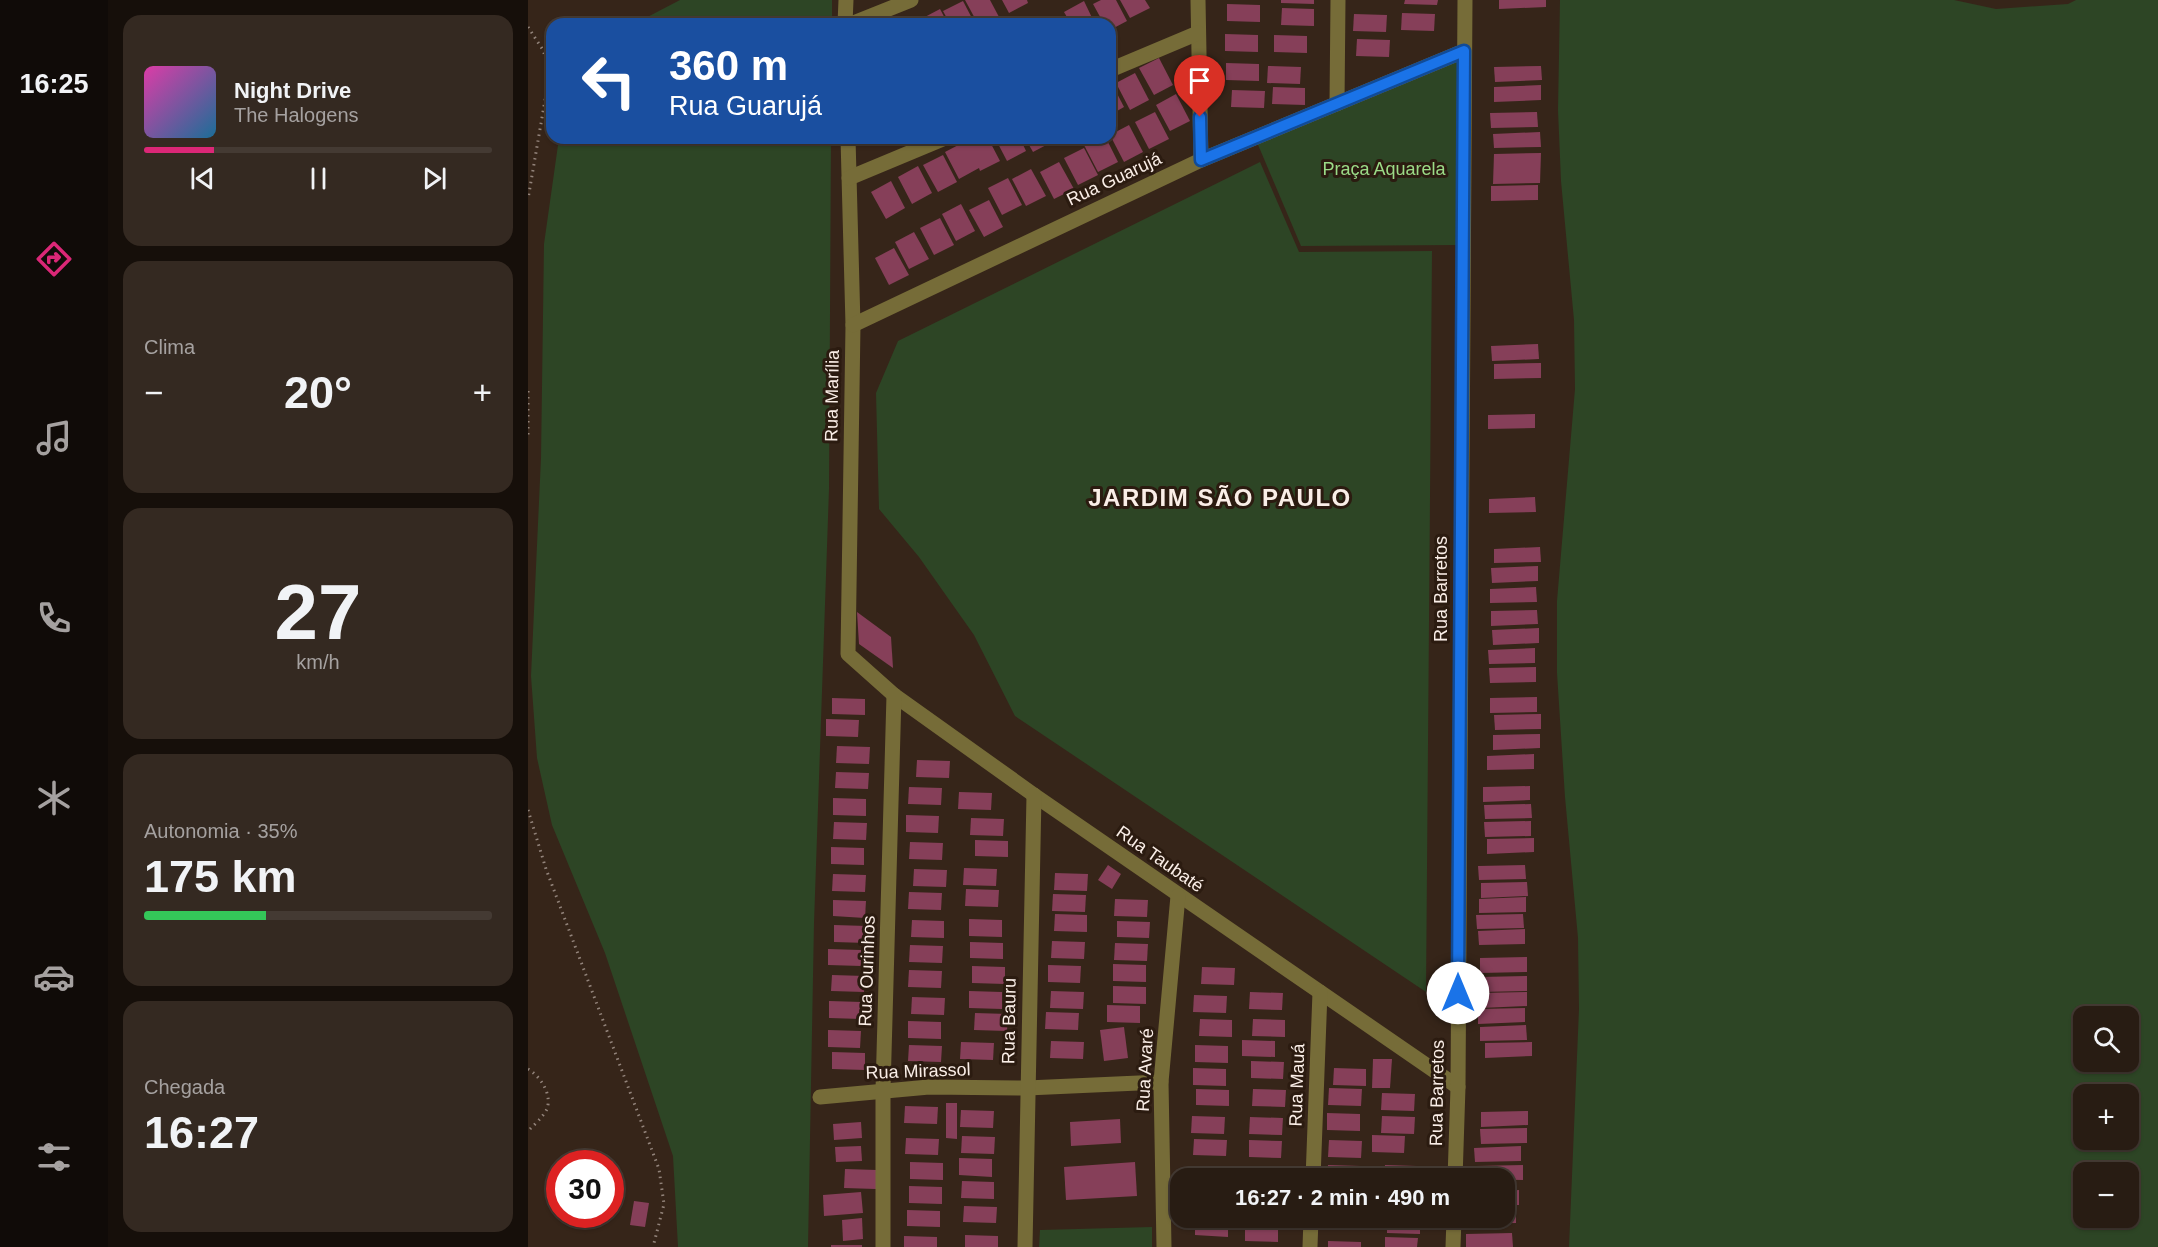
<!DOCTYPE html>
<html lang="pt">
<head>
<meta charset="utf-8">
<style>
  :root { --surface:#281c13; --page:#342921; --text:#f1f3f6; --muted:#a5a1a0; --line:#443a33; --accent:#db2777 }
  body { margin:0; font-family:Helvetica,sans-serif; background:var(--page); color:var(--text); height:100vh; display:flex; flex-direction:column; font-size:22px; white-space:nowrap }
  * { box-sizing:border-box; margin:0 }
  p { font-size:20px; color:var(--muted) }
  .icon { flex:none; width:33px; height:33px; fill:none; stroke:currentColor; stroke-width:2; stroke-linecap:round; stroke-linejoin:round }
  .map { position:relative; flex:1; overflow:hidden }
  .details { display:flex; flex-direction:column; gap:15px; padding:15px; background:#160f0a; width:420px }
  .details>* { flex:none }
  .banner { position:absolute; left:18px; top:18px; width:570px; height:126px; border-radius:18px; box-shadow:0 2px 4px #0004,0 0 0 2px var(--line); background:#1a4fa0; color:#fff; overflow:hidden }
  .tools { position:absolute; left:1545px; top:1006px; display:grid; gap:12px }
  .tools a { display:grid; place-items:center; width:66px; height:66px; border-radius:12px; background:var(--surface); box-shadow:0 2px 4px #0004,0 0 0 2px var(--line); font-size:30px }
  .speed { position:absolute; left:18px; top:1150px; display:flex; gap:12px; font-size:30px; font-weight:700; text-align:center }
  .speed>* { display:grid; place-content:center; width:78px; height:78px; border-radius:50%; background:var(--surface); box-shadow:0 2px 4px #0004,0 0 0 2px var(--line); line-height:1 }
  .speed .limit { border:9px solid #d22; background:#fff; color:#111 }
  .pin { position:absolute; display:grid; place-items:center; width:51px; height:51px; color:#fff; margin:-62px -26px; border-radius:50% 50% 50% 0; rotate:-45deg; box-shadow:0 0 6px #0007 }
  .pin .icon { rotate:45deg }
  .me { position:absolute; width:66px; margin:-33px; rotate:0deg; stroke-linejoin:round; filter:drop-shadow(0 0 4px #0008) }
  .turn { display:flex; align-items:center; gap:21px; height:126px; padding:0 24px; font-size:27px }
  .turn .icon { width:78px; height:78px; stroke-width:2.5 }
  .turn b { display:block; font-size:42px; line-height:51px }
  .big { font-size:45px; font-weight:800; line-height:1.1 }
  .details .tile { flex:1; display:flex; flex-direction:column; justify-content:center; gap:9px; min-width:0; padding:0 21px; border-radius:18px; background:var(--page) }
  .details .dial { align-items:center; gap:0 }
  .dial b { font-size:78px; line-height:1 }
  .song { display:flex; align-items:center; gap:18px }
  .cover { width:72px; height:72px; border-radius:9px; background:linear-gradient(135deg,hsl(320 70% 55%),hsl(200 70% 35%)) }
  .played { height:6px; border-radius:3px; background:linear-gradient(90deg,var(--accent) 20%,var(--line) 20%) }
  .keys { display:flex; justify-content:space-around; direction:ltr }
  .heat { display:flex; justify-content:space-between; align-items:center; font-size:33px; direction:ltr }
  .charge { height:9px; border-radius:4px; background:linear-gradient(90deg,#34c759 35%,var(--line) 0) }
  .trip { position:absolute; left:642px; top:1168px; width:345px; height:60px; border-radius:18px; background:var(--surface); box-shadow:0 2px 4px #0004,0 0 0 2px var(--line); font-weight:800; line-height:60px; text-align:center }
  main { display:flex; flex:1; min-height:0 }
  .tabs { display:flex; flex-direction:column; width:108px; justify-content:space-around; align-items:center; background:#100b08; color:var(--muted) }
  .tabs .icon { width:42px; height:42px }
  .tabs .current { color:var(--accent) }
  .tabs b { font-size:27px; color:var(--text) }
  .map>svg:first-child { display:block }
</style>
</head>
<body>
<main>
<nav class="tabs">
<b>16:25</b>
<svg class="icon current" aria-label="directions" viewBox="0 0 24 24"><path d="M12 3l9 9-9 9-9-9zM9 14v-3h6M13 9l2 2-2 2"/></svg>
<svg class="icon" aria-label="music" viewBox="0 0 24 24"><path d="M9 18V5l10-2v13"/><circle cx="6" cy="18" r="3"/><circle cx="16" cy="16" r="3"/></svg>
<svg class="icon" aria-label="phone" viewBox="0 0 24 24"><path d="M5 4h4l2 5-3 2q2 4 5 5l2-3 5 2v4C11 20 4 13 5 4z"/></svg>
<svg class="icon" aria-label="climate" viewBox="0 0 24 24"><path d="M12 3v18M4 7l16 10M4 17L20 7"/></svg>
<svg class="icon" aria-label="car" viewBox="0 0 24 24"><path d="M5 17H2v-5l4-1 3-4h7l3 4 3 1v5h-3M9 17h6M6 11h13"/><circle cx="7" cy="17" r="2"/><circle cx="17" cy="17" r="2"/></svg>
<svg class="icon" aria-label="filters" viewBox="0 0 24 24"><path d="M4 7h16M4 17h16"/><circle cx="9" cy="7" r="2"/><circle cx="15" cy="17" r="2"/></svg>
</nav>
<section class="details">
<div class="tile">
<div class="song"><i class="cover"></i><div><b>Night Drive</b><p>The Halogens</p></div></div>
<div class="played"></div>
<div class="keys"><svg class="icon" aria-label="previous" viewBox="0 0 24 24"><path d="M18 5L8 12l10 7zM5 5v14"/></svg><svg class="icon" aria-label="pause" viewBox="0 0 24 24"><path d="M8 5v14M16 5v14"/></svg><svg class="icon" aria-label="next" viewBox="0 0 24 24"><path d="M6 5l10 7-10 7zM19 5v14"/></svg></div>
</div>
<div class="tile"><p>Clima</p>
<div class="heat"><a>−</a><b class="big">20°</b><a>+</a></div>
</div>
<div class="tile dial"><b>27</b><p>km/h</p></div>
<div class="tile"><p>Autonomia · 35%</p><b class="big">175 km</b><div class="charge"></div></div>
<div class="tile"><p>Chegada</p><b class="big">16:27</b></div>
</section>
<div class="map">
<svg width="1630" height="1247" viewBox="0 0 1630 1247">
  <rect width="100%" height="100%" fill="#362519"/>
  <g fill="#2d4525" fill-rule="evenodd">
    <polygon points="152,0 304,0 304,24 106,24"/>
    <path d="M1032,0H1426L1468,9L1540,4L1548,0H1630V1247H1041L1051,1009L1050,938L1037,797L1029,673V601L1047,389L1046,320L1033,181L1030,110ZM1556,1017H1600V1062H1556ZM1556,1095H1600V1140H1556ZM1556,1173H1600V1218H1556Z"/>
    <polygon points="934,55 931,245 773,246 728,140"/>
    <polygon points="31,138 303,138 301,489 286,923 280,1247 150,1247 145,1156 77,953 24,825 9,758 3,676 13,458 16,244"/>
    <polygon points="732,162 771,252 904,251 898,992 487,716 446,635 391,557 351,509 348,393 370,341"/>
    <polygon points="624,1227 624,1247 511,1247 512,1230"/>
  </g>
  <g fill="#863f59">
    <polygon points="437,0 462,0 471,17 457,24 450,24"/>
    <polygon points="474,0 499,0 500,3 481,13"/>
    <polygon points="573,0 588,0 599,21 582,30 582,24 576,24 565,4"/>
    <polygon points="592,0 617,0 622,8 602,18"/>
    <polygon points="753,0 786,0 786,4 753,3"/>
    <polygon points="877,0 910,0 909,5 876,4"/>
    <polygon points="971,0 1018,0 1018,7 971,9"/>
    <polygon points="435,1 447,24 422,24 415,11"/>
    <polygon points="556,1 567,24 543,24 536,12"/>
    <polygon points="699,4 732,5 732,22 699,21"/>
    <polygon points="754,8 786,9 786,26 753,25"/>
    <polygon points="412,9 420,24 395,24 393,19"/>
    <polygon points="874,13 907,14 906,31 873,30"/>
    <polygon points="826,14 859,15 858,32 825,31"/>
    <polygon points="534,16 539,24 519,24"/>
    <polygon points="506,18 509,24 495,24"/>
    <polygon points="697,34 730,35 730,52 697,51"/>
    <polygon points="746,35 779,36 779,53 746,52"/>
    <polygon points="829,39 862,40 861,57 828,56"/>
    <polygon points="631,58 645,85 626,95 611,68"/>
    <polygon points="698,63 731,64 731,81 698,80"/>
    <polygon points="740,66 773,67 772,84 739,83"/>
    <polygon points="1013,66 1014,80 967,82 966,67"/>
    <polygon points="607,73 621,100 602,110 588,83"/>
    <polygon points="582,80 596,107 582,115"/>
    <polygon points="1013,85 1013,100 966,102 966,87"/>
    <polygon points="745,87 777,88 777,105 744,104"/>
    <polygon points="704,90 737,91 736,108 703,107"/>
    <polygon points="648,94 662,121 642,131 628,105"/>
    <polygon points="627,112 641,139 621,149 607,122"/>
    <polygon points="1009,112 1010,127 963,128 962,113"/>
    <polygon points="601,125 615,152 596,162 582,135"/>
    <polygon points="1012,132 1013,147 966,148 965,134"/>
    <polygon points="450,138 460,138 472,161 452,171 451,168 431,179 417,152 436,142 437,145"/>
    <polygon points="467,138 492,138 498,151 479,161"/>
    <polygon points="497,138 522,138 524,142 505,152"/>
    <polygon points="569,138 578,138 590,162 570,172 556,145"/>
    <polygon points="556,148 570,175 550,185 536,158"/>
    <polygon points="1013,153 1012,183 965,184 966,154"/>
    <polygon points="415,155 429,182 410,192 395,165"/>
    <polygon points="531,162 546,189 526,199 512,172"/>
    <polygon points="390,166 404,193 384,204 370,177"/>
    <polygon points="503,169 518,196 498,206 484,179"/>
    <polygon points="480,178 494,205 474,215 460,188"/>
    <polygon points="363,181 377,208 358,219 343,192"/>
    <polygon points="1010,185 1010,200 963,201 963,186"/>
    <polygon points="461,200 475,227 456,237 441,210"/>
    <polygon points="433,204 447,231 428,241 414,214"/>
    <polygon points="412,218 426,245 406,255 392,228"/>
    <polygon points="386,232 401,259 381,269 367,242"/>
    <polygon points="366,248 381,275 361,285 347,258"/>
    <polygon points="1010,344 1011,359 964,361 963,346"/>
    <polygon points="1013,363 1013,378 966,379 966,364"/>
    <polygon points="1007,414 1007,428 960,429 960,415"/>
    <polygon points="1007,497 1008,512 961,513 961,499"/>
    <polygon points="1012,547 1013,562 966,563 966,549"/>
    <polygon points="1010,566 1010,581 964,583 963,568"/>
    <polygon points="1008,587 1009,602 962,603 962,589"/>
    <polygon points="1009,610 1010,624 963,626 963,611"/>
    <polygon points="329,612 363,637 365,668 331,644"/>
    <polygon points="1011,628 1011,643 965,645 964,630"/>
    <polygon points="1007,648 1007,663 961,664 960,650"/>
    <polygon points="1008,667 1008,682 962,683 961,668"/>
    <polygon points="1009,697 1009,712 962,713 962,698"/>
    <polygon points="304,698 337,699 337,715 304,714"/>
    <polygon points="1013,714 1013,729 967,730 966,715"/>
    <polygon points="298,719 331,720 330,737 298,736"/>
    <polygon points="1012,734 1012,748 965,750 965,735"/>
    <polygon points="309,746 342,747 341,764 308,763"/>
    <polygon points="1006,754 1006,769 959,770 959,756"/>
    <polygon points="389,760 422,761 421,778 388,777"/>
    <polygon points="308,772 341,773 340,789 307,788"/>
    <polygon points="1002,786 1002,800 955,802 955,787"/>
    <polygon points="381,787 414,788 413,805 380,804"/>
    <polygon points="431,792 464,793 463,810 430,809"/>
    <polygon points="305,798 338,799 338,816 305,815"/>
    <polygon points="1003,804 1004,818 957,819 956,805"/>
    <polygon points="378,815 411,816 410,833 378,832"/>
    <polygon points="443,818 476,819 475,836 442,835"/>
    <polygon points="1003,821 1003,836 957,837 956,822"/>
    <polygon points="306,822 339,823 338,840 305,839"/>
    <polygon points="1006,838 1006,852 959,854 959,839"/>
    <polygon points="447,840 480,841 480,857 447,856"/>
    <polygon points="382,842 415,843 414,860 381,859"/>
    <polygon points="303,847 336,848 336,865 303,864"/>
    <polygon points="580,865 593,874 584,889 570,880"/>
    <polygon points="997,865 998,879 951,880 950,866"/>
    <polygon points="436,868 469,869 468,886 435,885"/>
    <polygon points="386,869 419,870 418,887 385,886"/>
    <polygon points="527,873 560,874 559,891 526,890"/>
    <polygon points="305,874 338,875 337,892 304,891"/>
    <polygon points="999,882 1000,896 953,898 953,883"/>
    <polygon points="438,889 471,890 470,907 437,906"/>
    <polygon points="381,892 414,893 413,910 380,909"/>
    <polygon points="525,894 558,895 557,912 524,911"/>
    <polygon points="998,897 998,912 951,913 951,899"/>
    <polygon points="587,899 620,900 619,917 586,916"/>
    <polygon points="305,900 338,901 337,918 305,916"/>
    <polygon points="527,914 559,915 559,932 526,931"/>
    <polygon points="995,914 996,928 949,929 948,915"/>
    <polygon points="441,919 474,920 474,937 441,936"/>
    <polygon points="384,920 416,921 416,938 383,937"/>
    <polygon points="589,921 622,922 621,938 589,937"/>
    <polygon points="306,925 339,926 339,943 306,942"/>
    <polygon points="997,929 997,944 951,945 950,931"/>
    <polygon points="524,941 557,942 556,959 523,958"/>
    <polygon points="442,942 475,943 475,959 442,958"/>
    <polygon points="587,943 620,944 619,961 586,960"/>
    <polygon points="382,945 415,946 414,963 381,962"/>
    <polygon points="300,949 333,950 333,966 300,965"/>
    <polygon points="999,957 999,972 952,973 952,958"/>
    <polygon points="585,964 618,965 618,982 585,981"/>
    <polygon points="520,965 553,966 552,983 520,982"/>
    <polygon points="444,966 477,967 477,984 444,983"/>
    <polygon points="674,967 707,968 706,985 673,984"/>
    <polygon points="381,970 414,971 413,988 380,987"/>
    <polygon points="304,975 337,976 336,992 303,991"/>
    <polygon points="999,976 999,991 952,992 952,977"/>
    <polygon points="585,986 618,987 618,1004 585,1003"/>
    <polygon points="441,991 474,992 474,1009 441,1008"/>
    <polygon points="523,991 556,992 555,1009 522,1008"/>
    <polygon points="722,992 755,993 754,1010 721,1009"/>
    <polygon points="999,992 999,1006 953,1008 952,993"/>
    <polygon points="666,995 699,996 698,1013 665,1012"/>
    <polygon points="384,997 417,998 416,1015 383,1014"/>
    <polygon points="301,1001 334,1002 333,1019 301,1018"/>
    <polygon points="579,1005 612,1006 612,1023 579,1022"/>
    <polygon points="997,1008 997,1022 950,1024 950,1009"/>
    <polygon points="518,1012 551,1013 550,1030 517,1029"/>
    <polygon points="447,1013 480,1014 479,1031 446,1030"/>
    <polygon points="672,1019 704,1020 704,1037 671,1036"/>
    <polygon points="725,1019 757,1020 757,1037 724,1036"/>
    <polygon points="380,1021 413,1022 413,1039 380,1038"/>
    <polygon points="998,1025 999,1040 952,1041 952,1027"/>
    <polygon points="596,1027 600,1058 576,1061 572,1030"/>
    <polygon points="300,1030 333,1031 332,1048 300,1047"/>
    <polygon points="714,1040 747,1041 747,1057 714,1056"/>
    <polygon points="523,1041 556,1042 555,1059 522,1058"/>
    <polygon points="433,1042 466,1043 465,1060 432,1059"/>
    <polygon points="1004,1042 1004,1056 957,1058 957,1043"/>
    <polygon points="381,1045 414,1046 413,1062 380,1061"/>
    <polygon points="667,1045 700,1046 700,1063 667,1062"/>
    <polygon points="304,1052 337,1053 337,1070 304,1069"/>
    <polygon points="845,1059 864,1059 862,1088 844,1088"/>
    <polygon points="723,1061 756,1062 755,1079 723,1078"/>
    <polygon points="665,1068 698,1069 698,1086 665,1085"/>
    <polygon points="806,1068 838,1069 838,1086 805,1085"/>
    <polygon points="801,1088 834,1089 833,1106 800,1105"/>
    <polygon points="668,1089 701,1090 701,1106 668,1105"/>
    <polygon points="725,1089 758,1090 757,1107 724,1106"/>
    <polygon points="854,1093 887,1094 886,1111 853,1110"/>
    <polygon points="418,1103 429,1103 429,1139 418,1138"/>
    <polygon points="377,1106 410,1107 409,1124 376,1123"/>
    <polygon points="433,1110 466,1111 465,1128 432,1127"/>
    <polygon points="1000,1111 1000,1125 953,1127 953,1112"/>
    <polygon points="799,1113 832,1114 832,1131 799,1130"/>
    <polygon points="664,1116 697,1117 696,1134 663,1133"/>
    <polygon points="854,1116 887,1117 886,1134 853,1133"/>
    <polygon points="722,1117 755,1118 754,1135 721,1134"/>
    <polygon points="592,1119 593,1143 543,1146 542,1122"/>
    <polygon points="333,1122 334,1138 306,1140 305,1124"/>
    <polygon points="999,1128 999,1143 953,1144 952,1129"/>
    <polygon points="844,1135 877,1136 876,1153 844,1152"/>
    <polygon points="434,1136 467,1137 466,1154 433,1153"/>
    <polygon points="378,1138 411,1139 410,1155 377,1154"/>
    <polygon points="666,1139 699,1140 698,1156 665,1155"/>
    <polygon points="721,1140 754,1141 753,1158 721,1157"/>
    <polygon points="801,1140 834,1141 833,1158 800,1157"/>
    <polygon points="333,1146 334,1161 308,1162 307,1147"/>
    <polygon points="993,1146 993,1161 947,1162 946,1148"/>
    <polygon points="431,1158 464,1159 464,1177 431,1175"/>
    <polygon points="382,1162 415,1163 415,1180 382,1179"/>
    <polygon points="607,1162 609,1196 538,1200 536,1167"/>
    <polygon points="800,1165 833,1166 832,1179 799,1179"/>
    <polygon points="857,1165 889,1166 889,1179 856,1179"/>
    <polygon points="995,1165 995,1180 948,1179 948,1166"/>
    <polygon points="317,1169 349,1170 348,1189 316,1188"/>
    <polygon points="664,1170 696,1171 696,1179 663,1179"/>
    <polygon points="722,1171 755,1172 755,1179 722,1179"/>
    <polygon points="434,1181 466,1182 466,1199 433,1198"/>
    <polygon points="381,1186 414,1187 414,1204 381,1203"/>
    <polygon points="991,1190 991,1205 976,1205 976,1191"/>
    <polygon points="333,1192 335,1213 296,1216 295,1195"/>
    <polygon points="106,1201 121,1203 117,1227 102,1225"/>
    <polygon points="436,1206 469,1207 468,1223 435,1222"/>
    <polygon points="976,1209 988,1209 988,1223 942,1224 941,1218 976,1218"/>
    <polygon points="379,1210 412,1211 412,1227 379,1226"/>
    <polygon points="334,1218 335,1239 315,1241 314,1220"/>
    <polygon points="801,1218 834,1218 834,1230 801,1229"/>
    <polygon points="859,1218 892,1218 892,1234 859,1233"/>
    <polygon points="667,1219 700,1220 700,1237 667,1235"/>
    <polygon points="717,1224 750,1225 750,1242 717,1241"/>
    <polygon points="984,1233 985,1247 938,1247 938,1234"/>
    <polygon points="437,1235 470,1236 470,1247 437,1247"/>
    <polygon points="376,1236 409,1237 409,1247 376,1247"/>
    <polygon points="857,1237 890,1238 889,1247 857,1247"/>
    <polygon points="800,1241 833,1242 833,1247 800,1247"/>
    <rect x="303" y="1245" width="31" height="2"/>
  </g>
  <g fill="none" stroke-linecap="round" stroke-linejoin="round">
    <g stroke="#93847b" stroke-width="3" stroke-dasharray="1.5 4.5" stroke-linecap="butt">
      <polyline points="0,27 15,50 22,71 0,199"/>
      <polyline points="0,391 0,435"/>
      <polyline points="0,810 18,869 131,1169 136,1204 125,1247"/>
      <path d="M0,1069C13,1077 24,1094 19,1109C15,1117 6,1125 0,1131"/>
    </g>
    <g stroke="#766c38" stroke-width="15">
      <polyline points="670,0 673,160"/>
      <polyline points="317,24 318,0"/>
      <polyline points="323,24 383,0"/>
      <polyline points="582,70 670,33"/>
      <polyline points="809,104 810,0"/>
      <polyline points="320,138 325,325 320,654 366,695 506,795 930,1087"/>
      <polyline points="321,178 417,138"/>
      <polyline points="325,325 673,160 936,51"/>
      <polyline points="292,1097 401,1087 499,1088 633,1082"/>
      <polyline points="785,1179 792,992"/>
      <polyline points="927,1179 930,1087 937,0"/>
      <polyline points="355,1247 355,1090 366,695"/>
      <polyline points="497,1247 506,795"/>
      <polyline points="636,1247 633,1082 650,896"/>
      <polyline points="782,1247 783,1218"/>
      <polyline points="925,1247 926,1218"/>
    </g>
  </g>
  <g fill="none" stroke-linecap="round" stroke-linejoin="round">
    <g stroke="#114b97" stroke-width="15">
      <polyline id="route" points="672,117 673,160 936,51 930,993"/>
    </g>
    <use href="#route" stroke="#1a73e8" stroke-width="10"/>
  </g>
  <g text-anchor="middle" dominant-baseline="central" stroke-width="6" stroke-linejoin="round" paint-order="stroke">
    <g font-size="18" fill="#9bdb87" stroke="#2b1b10">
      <text x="856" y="169">Praça Aquarela</text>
    </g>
    <g font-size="18" fill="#faeee7" stroke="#2b1b10">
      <text transform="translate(586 179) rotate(-25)">Rua Guarujá</text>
      <text transform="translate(304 396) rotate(-89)">Rua Marília</text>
      <text transform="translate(913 589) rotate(-90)">Rua Barretos</text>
      <text transform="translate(632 859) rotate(35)">Rua Taubaté</text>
      <text transform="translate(339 971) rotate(-88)">Rua Ourinhos</text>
      <text transform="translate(481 1021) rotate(-89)">Rua Bauru</text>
      <text transform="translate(617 1070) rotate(-87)">Rua Avaré</text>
      <text transform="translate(390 1071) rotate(-2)">Rua Mirassol</text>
      <text transform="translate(769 1085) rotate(-88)">Rua Mauá</text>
      <text transform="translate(909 1093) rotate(-89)">Rua Barretos</text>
    </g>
    <g font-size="24" font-weight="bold" letter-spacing="1.5" fill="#faeee7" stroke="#2b1b10">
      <text x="692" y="497">JARDIM SÃO PAULO</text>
    </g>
  </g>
</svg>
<div class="tools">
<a><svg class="icon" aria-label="search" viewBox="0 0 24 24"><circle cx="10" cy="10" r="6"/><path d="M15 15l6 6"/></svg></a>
<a>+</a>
<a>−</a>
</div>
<div class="speed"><div class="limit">30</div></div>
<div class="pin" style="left:672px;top:117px;background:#d93025"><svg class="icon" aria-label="arrive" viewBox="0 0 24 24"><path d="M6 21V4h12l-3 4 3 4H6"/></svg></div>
<svg class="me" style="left:930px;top:993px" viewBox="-20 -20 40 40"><circle r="19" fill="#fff"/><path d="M0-13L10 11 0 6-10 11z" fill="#1a73e8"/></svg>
<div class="trip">16:27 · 2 min · 490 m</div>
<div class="banner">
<div class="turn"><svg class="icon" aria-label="left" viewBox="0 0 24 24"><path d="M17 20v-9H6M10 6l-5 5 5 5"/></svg><div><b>360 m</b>Rua Guarujá</div></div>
</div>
</div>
</main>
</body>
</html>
